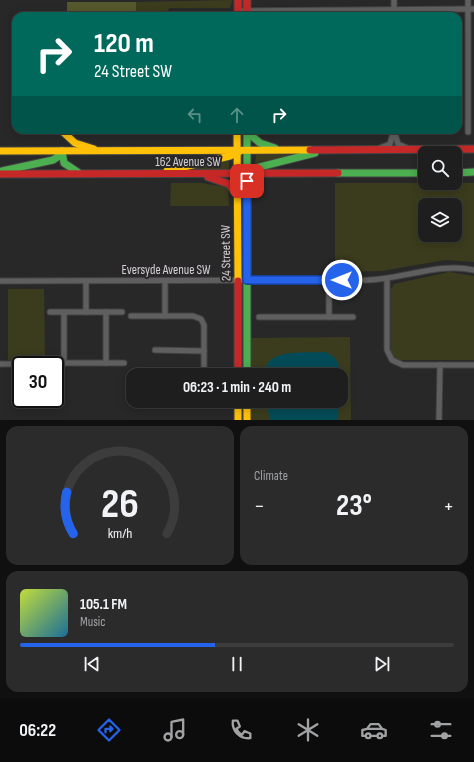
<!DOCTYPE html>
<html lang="en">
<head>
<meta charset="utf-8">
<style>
  :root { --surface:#1f1e1f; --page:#2c2b2c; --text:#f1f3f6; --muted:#a1a2a4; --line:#3c3c3d; --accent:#2563eb }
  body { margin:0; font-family:"Sofia Sans Condensed",sans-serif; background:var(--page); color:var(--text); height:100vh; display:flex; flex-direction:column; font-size:15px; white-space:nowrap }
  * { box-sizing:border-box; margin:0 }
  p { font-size:13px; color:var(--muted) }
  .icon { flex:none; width:22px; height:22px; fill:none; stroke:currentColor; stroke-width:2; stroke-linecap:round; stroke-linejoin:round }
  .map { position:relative; height:420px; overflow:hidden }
  .side { display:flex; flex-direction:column; gap:6px; padding:6px; background:#111011; flex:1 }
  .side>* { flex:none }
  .hud { position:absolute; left:12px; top:12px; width:450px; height:122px; border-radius:12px; box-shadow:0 2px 10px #0003,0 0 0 1px var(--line); background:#00695c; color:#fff; overflow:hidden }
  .controls { position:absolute; left:418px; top:146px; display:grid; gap:8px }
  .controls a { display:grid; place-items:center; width:44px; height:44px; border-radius:8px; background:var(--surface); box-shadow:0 2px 10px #0003,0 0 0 1px var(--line); font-size:20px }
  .speed { position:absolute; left:12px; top:356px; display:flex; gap:8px; font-size:20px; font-weight:700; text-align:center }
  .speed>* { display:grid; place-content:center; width:52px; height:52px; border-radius:50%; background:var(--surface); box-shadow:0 2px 10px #0003,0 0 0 1px var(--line); line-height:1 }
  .speed .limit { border:2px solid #111; border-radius:6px; background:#fff; color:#111 }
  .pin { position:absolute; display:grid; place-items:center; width:34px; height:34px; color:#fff; margin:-17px; border-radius:8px; box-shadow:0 2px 6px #0006 }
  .me { position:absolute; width:44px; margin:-22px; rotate:270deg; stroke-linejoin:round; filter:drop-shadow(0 0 3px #0008) }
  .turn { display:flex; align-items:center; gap:14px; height:84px; padding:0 16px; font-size:18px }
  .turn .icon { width:52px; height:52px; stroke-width:2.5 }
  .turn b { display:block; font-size:28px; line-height:34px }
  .lanes { display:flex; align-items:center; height:38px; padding:0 16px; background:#0003; justify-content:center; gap:20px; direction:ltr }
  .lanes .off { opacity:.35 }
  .big { font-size:30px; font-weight:700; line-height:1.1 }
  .side .card { flex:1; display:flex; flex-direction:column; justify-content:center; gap:6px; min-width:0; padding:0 14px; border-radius:12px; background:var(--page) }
  .side .dial { align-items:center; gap:0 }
  .dial svg { height:104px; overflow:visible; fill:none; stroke:var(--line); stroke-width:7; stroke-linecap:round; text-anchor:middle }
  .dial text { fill:var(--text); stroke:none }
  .song { display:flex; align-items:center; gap:12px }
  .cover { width:48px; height:48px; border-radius:6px; background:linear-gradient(135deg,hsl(70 70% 55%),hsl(200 70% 35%)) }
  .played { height:4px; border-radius:2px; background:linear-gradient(90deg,var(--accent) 45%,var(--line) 45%) }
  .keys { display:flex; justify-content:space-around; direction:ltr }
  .heat { display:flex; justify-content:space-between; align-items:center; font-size:22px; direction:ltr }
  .side .tiles { flex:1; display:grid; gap:6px; grid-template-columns:1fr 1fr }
  .card:last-child { grid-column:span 2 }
  .trip { position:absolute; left:126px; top:368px; width:222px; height:40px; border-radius:12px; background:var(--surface); box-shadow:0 2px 10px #0003,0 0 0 1px var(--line); font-weight:700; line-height:40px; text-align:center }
  .tabs { display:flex; height:64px; justify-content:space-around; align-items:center; background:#0c0c0c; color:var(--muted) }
  .tabs .icon { width:28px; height:28px }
  .tabs .on { color:var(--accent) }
  .tabs b { font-size:18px; color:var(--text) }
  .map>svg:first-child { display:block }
</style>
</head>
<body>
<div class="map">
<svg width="474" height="420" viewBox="0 0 474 420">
  <rect width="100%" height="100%" fill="#292829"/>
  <g fill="#3b3c1d" fill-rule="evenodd">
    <polygon points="232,0 230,8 170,8 162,16 136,16 136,2"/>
    <polygon points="256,154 289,155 293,155 255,163"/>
    <polygon points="229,160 229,170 195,170 194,168"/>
    <polygon points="171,183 202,183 226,187 228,188 229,206 170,206"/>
    <path d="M335,183H474V262L445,260L382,271L335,272ZM425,205H455V235H425Z"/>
    <polygon points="449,272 474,276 474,360 399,360 391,356 391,289 394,284"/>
    <polygon points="8,289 44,289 45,359 8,360"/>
    <polygon points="350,337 351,420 249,420 249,401 341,401 341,375 249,375 249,338"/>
  </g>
  <rect fill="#55572c" x="67" y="2" width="69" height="14"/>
  <g fill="#044b58">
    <path d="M324,352C336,355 340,363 340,375H266C266,372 265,368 267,365C274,349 309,353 324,352Z"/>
    <polygon points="266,401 339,401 338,420 270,420"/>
  </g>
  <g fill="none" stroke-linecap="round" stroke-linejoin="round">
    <g stroke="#444344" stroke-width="7">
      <g id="street">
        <polyline points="238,11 474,9"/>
        <polyline points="394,16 394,0"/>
        <polyline points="394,130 398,144 407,148"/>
        <polyline points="468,132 468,0"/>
        <polyline points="380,148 390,144 393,133"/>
        <polyline points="387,279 387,350 392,360 403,365 474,365"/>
        <path d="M0,281L368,280C404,279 439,262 474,270"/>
        <polyline points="86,281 86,312"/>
        <polyline points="165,281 165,316"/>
        <polyline points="50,312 122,312"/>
        <polyline points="106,312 106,363"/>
        <polyline points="131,316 193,316 201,319 204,325 204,375"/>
        <polyline points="259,317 329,317 329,280"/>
        <polyline points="329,317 353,317"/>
        <polyline points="155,350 204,351"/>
        <polyline points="35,363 124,363"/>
        <polyline points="64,363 64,312"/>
        <polyline points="0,364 20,364"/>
        <polyline points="439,420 440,365"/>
      </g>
    </g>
    <g stroke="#444344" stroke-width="9">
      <g id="fast">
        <polyline points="247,130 247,375"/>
        <polyline points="247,132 260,143 275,148"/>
        <polyline points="62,151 64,163 79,173"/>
        <polyline points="2,171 53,160 59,156 62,151"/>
        <polyline points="244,171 315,153"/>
        <polyline points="338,173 425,173"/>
        <polyline points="455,173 474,172"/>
      </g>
    </g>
    <g stroke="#444344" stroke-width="9">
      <g id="slow">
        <polyline points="237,130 238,281"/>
        <polyline points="62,131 75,143 94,149"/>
        <polyline points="0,151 310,150"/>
        <polyline points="167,171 230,156 239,152"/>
        <polyline points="238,401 238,420"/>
        <polyline points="247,401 247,420"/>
      </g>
    </g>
    <g stroke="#444344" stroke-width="9">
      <g id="jam">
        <polyline points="238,0 238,16"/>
        <polyline points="247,0 247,16"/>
        <polyline points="310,150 474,149"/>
        <polyline points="0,174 338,173"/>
        <polyline points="208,177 229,184 236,194"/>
        <polyline points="238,281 238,375"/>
      </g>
    </g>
    <use href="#street" stroke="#605f60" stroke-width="5"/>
    <use href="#fast" stroke="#4caf50" stroke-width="7"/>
    <use href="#slow" stroke="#ffc107" stroke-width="7"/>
    <use href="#jam" stroke="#c62828" stroke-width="7"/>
  </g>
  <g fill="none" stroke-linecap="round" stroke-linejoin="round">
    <g stroke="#184099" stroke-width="10">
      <polyline id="route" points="247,181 247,280 342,280"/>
    </g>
    <use href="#route" stroke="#2563eb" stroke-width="7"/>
  </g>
  <g text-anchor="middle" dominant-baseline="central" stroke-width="4" stroke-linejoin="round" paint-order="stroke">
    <g font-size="13" fill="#d2d0d2" stroke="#29272a">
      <text x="188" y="162">162 Avenue SW</text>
      <text transform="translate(226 253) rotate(-91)">24 Street SW</text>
      <text x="166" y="270">Eversyde Avenue SW</text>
    </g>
  </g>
</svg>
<div class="controls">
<a><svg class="icon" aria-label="search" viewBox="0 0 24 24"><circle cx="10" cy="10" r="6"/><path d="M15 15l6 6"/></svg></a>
<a><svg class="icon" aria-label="layers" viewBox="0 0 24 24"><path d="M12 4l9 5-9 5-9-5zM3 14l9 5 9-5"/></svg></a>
</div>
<div class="speed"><div class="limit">30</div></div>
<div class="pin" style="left:247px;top:181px;background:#d93025"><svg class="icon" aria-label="arrive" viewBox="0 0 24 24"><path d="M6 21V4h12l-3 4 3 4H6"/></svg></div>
<svg class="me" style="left:342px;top:280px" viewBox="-20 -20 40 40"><circle r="17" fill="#2563eb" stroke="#fff" stroke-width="3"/><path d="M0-11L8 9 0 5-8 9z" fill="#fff"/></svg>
<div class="trip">06:23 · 1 min · 240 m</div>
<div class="hud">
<div class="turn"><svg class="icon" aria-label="right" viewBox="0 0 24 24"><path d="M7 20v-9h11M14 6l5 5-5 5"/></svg><div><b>120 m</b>24 Street SW</div></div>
<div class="lanes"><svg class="icon off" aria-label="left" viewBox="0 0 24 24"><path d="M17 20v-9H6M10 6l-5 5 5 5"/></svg><svg class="icon off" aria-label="ahead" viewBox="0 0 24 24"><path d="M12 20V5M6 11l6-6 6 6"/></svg><svg class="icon" aria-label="right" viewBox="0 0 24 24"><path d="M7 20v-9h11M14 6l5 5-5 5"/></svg></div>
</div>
</div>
<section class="side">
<div class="tiles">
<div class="card dial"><svg viewBox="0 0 100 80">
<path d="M14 69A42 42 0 1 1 86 69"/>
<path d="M14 69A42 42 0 0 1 9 37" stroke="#2563eb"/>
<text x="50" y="56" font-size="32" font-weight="700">26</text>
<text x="50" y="72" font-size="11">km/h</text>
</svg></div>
<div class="card"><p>Climate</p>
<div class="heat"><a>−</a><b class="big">23°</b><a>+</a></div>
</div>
<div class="card">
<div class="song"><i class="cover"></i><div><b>105.1 FM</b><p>Music</p></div></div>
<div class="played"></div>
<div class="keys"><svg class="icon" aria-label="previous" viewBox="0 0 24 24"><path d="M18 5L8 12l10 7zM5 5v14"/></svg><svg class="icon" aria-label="pause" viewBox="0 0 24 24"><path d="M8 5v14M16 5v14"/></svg><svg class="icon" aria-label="next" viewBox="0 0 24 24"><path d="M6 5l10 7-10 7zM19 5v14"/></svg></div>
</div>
</div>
</section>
<nav class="tabs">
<b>06:22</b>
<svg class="icon on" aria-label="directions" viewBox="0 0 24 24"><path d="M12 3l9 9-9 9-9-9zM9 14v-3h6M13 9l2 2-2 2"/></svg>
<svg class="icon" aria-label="music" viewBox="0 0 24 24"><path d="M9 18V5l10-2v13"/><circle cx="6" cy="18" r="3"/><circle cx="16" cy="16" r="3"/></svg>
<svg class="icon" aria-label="phone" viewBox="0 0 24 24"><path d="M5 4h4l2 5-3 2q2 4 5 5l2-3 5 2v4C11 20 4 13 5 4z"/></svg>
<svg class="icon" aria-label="climate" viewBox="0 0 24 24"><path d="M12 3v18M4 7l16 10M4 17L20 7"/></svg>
<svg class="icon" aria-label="car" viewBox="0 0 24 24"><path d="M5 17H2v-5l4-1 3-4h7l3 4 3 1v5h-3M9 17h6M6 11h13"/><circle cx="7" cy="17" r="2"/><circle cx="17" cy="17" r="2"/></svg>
<svg class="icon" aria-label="filters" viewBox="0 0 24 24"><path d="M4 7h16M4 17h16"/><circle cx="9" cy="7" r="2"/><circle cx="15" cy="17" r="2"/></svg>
</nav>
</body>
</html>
